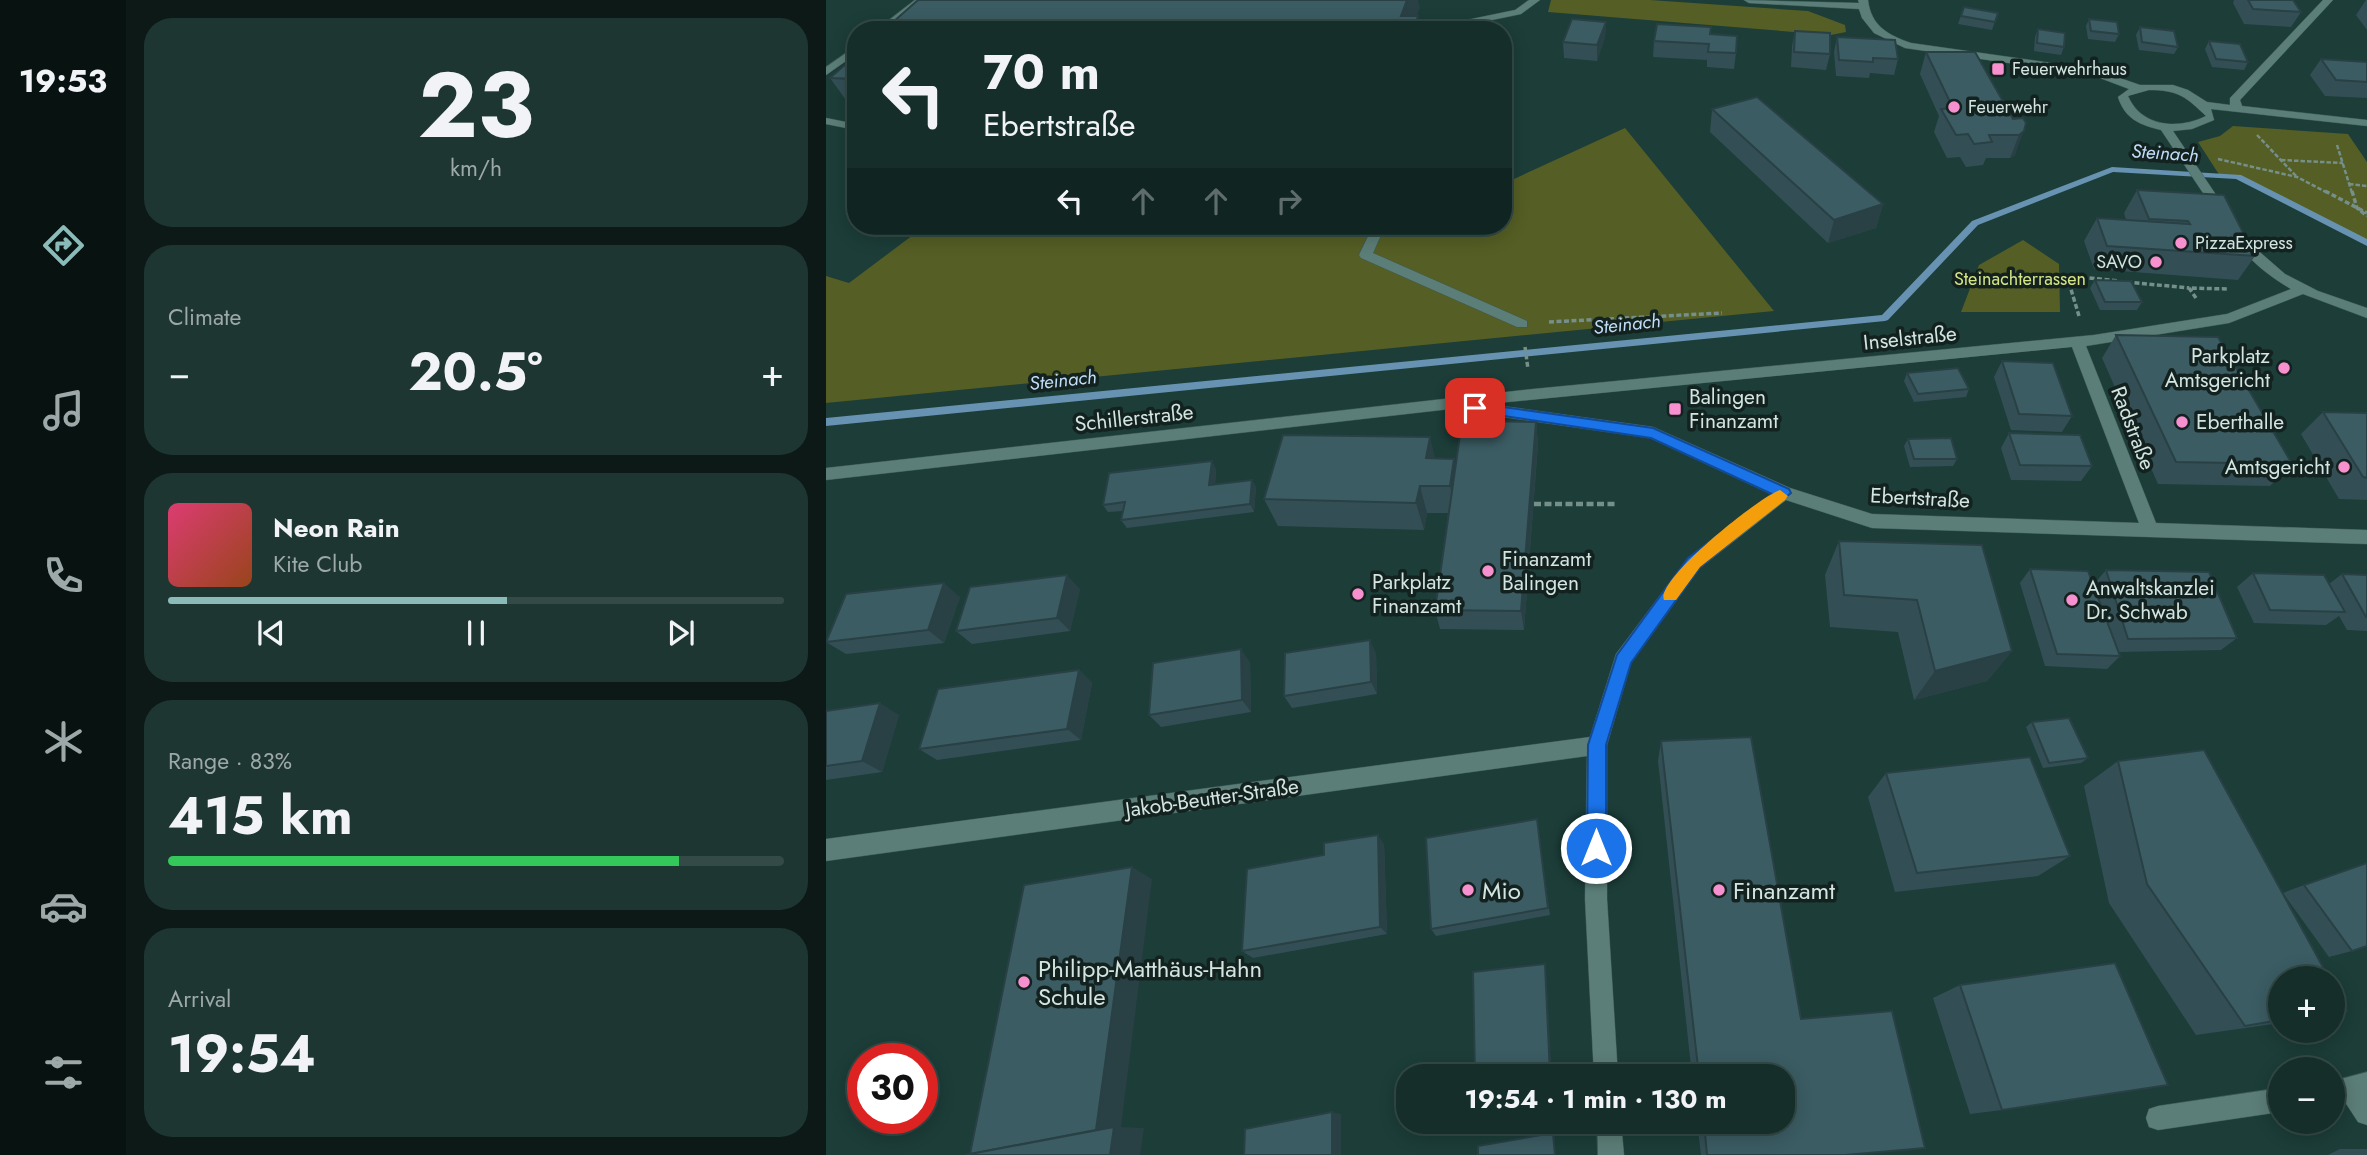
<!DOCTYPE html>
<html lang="en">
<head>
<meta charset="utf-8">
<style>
  :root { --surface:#152e2a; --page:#1e3632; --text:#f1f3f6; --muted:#9da8a8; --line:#344a47; --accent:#8bbbb9 }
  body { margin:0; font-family:Jost,sans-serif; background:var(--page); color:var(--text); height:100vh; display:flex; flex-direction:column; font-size:26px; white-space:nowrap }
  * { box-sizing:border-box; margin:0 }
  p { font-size:23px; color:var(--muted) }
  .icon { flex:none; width:38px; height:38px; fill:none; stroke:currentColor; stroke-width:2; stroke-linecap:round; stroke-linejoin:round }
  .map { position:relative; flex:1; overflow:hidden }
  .side { display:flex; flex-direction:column; gap:18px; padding:18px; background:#0c1917; width:700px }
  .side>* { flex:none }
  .banner { position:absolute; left:21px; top:21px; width:665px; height:214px; border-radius:28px; box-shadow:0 4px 18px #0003,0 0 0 2px var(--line); background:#152e2a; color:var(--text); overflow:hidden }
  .controls { position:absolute; left:1442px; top:966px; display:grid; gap:14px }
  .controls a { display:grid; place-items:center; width:77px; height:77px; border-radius:50%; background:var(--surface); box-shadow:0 4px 18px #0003,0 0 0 2px var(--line); font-size:35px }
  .speed { position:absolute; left:21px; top:1043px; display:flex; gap:14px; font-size:35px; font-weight:700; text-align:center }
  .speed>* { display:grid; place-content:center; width:91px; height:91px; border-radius:50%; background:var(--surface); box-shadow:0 4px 18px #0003,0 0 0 2px var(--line); line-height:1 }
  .speed .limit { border:10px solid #d22; background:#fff; color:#111 }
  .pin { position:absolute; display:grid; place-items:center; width:60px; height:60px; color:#fff; margin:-30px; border-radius:14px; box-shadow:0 4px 10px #0006 }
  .me { position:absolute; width:77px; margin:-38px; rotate:0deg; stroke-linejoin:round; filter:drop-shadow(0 0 5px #0008) }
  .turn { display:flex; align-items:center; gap:24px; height:147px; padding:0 21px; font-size:32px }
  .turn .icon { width:91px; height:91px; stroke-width:2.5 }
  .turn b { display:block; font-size:49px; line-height:60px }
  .lanes { display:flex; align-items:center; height:66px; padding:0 21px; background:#0003; justify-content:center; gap:35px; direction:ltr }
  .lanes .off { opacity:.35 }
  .big { font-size:52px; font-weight:700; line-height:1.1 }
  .side .widget { flex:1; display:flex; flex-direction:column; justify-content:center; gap:10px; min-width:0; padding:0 24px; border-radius:28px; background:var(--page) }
  .side .dial { align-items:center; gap:0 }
  .dial b { font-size:91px; line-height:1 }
  .song { display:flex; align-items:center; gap:21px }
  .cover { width:84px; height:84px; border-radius:10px; background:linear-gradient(135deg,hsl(340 70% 55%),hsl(20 70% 35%)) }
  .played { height:7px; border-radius:4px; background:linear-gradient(90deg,var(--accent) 55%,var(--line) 55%) }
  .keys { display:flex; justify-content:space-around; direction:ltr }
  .heat { display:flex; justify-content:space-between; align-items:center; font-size:38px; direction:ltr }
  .charge { height:10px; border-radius:5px; background:linear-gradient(90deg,#34c759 83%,var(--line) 0) }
  .trip { position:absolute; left:570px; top:1064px; width:399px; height:70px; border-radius:28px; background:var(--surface); box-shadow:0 4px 18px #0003,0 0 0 2px var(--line); font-weight:700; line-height:70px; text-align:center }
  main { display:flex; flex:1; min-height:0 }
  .menu { display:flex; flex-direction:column; width:126px; justify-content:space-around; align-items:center; background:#081211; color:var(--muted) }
  .menu .icon { width:49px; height:49px }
  .menu .active { color:var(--accent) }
  .menu b { font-size:32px; color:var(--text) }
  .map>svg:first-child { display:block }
</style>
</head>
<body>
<main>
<nav class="menu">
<b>19:53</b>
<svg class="icon active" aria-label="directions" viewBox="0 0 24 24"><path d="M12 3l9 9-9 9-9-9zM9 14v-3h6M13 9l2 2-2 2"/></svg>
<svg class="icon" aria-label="music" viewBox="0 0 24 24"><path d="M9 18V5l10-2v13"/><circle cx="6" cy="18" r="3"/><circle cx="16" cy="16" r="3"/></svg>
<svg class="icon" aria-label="phone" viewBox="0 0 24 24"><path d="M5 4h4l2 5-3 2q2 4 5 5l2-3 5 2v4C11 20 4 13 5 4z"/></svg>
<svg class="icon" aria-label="climate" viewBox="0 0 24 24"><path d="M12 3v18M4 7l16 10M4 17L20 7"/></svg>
<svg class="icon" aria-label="car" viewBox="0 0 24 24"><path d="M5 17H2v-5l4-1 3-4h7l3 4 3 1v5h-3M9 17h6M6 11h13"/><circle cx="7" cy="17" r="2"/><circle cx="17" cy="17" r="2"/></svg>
<svg class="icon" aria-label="filters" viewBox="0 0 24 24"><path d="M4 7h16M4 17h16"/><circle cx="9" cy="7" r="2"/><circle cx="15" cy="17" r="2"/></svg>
</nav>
<section class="side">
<div class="widget dial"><b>23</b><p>km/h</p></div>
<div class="widget"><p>Climate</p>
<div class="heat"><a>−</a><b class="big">20.5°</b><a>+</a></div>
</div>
<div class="widget">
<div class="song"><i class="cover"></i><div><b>Neon Rain</b><p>Kite Club</p></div></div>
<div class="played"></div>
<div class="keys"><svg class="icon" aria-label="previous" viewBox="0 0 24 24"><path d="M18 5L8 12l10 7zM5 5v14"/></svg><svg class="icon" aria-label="pause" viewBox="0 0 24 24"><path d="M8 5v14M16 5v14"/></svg><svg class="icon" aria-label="next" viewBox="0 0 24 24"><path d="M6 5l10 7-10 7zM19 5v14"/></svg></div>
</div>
<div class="widget"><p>Range · 83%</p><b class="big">415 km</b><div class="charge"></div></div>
<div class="widget"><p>Arrival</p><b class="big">19:54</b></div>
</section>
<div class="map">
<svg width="1541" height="1155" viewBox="0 0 1541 1155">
  <rect width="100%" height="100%" fill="#1c3d38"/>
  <g fill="#555e24">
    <polygon points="725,0 824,0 982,11 1019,25 1020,32 1005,35 722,12"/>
    <polygon points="1407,126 1522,134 1541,162 1541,243 1412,177 1394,176 1372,142 1394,136"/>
    <polygon points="799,128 948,311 0,403 0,276 23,283 99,226 517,226 574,232 588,226 677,226 677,184"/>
    <polygon points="1197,240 1233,264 1234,312 1135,312 1153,265"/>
  </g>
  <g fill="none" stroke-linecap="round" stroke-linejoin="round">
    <polygon fill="#6792b1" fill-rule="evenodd" points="1286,167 1415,175 1541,239 1541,246 1410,179 1287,172 1152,225 1062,320 1059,321 0,426 0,418 1056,315 1146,221"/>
    <g stroke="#3c5a55" stroke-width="1">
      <g id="minor">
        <polygon points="89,0 100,0 62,30 50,30"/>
        <polygon points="703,0 714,0 695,14 637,26 633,30 622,30 631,22 689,10"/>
        <path d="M918,0L1033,3L1032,0H1042C1045,26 1062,35 1085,43L1268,69L1314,85H1347L1362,90L1381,102L1404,105V98L1497,0H1507L1414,100L1416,106L1541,120V126L1385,109L1388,120L1366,129L1347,131L1403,214L1397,218L1393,217L1335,130C1314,125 1299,119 1292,97L1303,89L1266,75L1079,48L1048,33L1036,18L1033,9L923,3ZM1323,90C1353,90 1360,97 1380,116C1352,130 1315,127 1302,96Z"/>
        <polygon points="30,46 30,54 0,75 0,67"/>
        <polygon points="0,118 30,124 30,130 0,124"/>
        <polygon points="547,226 559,226 547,253 701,321 701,327 691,327 535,258 533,255"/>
        <path d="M1413,234L1459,274L1492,291L1541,308V318L1477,294L1403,323L1260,346L1330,523L1541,530V544L1046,528L960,500L874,568L805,663L781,745V899L792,1076H768L759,899L761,756L0,861V839L764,737L790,654L862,558L945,494L824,438L649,413L644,412L642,407L0,480V468L707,389L1268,335L1401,314L1465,289C1441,275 1423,260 1407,238ZM1246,347L1313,523L1046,514L964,488L827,427L662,404Z"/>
        <polygon points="1541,1072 1541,1125 1532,1122 1519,1102 1507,1105 1507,1081"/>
        <polygon points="1454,1088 1454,1112 1332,1130 1323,1127 1320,1118 1323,1109 1332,1106"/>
        <polygon points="771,1122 795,1122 798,1155 772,1155"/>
      </g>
    </g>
    <g stroke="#758f8b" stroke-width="2.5" stroke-dasharray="4.5 2" stroke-linecap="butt">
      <polyline points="1431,135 1470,176"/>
      <polyline points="1511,145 1526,193"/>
      <polyline points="1392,159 1471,177 1502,193"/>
      <polyline points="1455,160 1517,163"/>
      <polyline points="1523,184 1541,186"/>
    </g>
    <g stroke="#758f8b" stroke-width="3.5" stroke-dasharray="5 2.5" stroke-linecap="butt">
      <polyline points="1499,191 1541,213"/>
      <polyline points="1526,191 1531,208 1541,216"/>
      <polyline points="1301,282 1363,288"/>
      <polyline points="1370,298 1363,288 1403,289"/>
      <polyline points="1253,316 1244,286 1245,276 1293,281"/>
      <polyline points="723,322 896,313"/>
      <polyline points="699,347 702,369"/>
    </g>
    <polyline stroke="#758f8b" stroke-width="4.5" stroke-dasharray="7 3.5" stroke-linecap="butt" points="708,504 790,504"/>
    <use href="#minor" fill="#5c7e78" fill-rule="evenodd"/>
  </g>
  <g fill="#334f55">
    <polygon points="1408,0 1467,0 1475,12 1465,27 1418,24 1407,3"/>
    <polygon points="1540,0 1541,0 1541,30 1530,15"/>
    <polygon points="1138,7 1172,13 1166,30 1132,24"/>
    <polygon points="1263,19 1293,34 1289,42 1262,39 1260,26"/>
    <polygon points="780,22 779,37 771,61 738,58 737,42"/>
    <polygon points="1314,27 1352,47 1348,54 1313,50 1310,35"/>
    <polygon points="1212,29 1238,47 1235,55 1208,51 1209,37"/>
    <polygon points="969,31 1004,54 1000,70 965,67 966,46"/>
    <polygon points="884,34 910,53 908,69 881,67 881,60 827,57 828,41"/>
    <polygon points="1011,37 1072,59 1068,75 1044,73 1043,78 1010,76 1008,52"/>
    <polygon points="1383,41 1422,62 1418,70 1386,67 1379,49"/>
    <polygon points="1100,52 1187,119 1197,118 1189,155 1184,158 1160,158 1157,165 1140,167 1134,157 1121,158 1108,132 1113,116 1094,74"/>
    <polygon points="30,55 30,107 25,107 4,78"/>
    <polygon points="1495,59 1541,62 1541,98 1499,96 1484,75"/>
    <polygon points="886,109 1057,204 1050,228 1002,243 884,132"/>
    <polygon points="1311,190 1429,256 1412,280 1268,269 1258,241 1271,218 1300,220 1298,213"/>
    <polygon points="1269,280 1316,302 1311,310 1274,310 1264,288"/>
    <polygon points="1290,335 1466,464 1444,486 1332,484 1276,358"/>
    <polygon points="1176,361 1246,416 1236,432 1185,430 1168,377"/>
    <polygon points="1081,373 1143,389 1140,397 1088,402 1078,381"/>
    <polygon points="1497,412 1541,413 1541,500 1513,499 1475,434"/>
    <polygon points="710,422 712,444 698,630 614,629 609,610 622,513 601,513 598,530 452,526 438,499 609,458 629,464"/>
    <polygon points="1183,433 1266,466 1255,481 1185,480 1175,448"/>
    <polygon points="1082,439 1131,459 1127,466 1084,467 1078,446"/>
    <polygon points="390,469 389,485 426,480 430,487 428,512 301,528 295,520 297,511 282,512 277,505"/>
    <polygon points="1013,541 1186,651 1161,681 1088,700 1072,632 1004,627 999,575"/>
    <polygon points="1204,569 1268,584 1280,570 1411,638 1395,650 1292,652 1294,656 1281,669 1219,666 1194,583"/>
    <polygon points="1427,573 1503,584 1516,574 1541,575 1541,631 1521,630 1513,616 1500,625 1428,623 1411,587"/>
    <polygon points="254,589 244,631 146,644 130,631"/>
    <polygon points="134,597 118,643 20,654 0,642"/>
    <polygon points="550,653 551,694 466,708 458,696"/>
    <polygon points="424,662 425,712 335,727 323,715"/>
    <polygon points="253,670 266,683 255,740 111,760 93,749"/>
    <polygon points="0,711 73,715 56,772 0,780"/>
    <polygon points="1206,722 1262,758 1255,763 1217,768 1200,727"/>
    <polygon points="835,741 975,1019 1019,1155 875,1155 871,1122 957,1122 957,1076 866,1076 832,761"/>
    <polygon points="1292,761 1454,978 1454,1023 1370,1035 1283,903 1258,786"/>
    <polygon points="1060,773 1244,856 1212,876 1069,892 1042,797"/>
    <polygon points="712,829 724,915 610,936 605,929"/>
    <polygon points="558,844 561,934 427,958 416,951 498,855"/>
    <polygon points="1478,885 1526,951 1503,957 1457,893"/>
    <polygon points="1134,985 1176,1110 1144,1114 1107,998"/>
    <polygon points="1514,1149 1541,1149 1541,1155 1502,1155"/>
  </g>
  <g fill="#294045">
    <polygon points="581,0 592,0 594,8 585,30 575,16"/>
    <polygon points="592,16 595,30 587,30"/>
    <polygon points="780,22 779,37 771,61 771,45"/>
    <polygon points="1198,131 1189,155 1184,158 1193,135"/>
    <polygon points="1057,204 1050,228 1002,243 1008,220"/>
    <polygon points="710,422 712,444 698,630 695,611"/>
    <polygon points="604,437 611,465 600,458"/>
    <polygon points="628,459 634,486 630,513 624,486"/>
    <polygon points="386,461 390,469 388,493 383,485"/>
    <polygon points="426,480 430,487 428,512 424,504"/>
    <polygon points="594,486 601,513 598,530 590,503"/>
    <polygon points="241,575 254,589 244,631 231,618"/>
    <polygon points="118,583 134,597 118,643 102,630"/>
    <polygon points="544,640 550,653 551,694 545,682"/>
    <polygon points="415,649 424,662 425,712 416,700"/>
    <polygon points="1186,651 1161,681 1088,700 1109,671"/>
    <polygon points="253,670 266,683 255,740 241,729"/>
    <polygon points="54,703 73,715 56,772 36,761"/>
    <polygon points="552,835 558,844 561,934 554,927"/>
    <polygon points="306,867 326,879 295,1127 318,1128 314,1155 284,1155 270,1131"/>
    <polygon points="719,964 720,970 726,1076 724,1074"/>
    <polygon points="506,1112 515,1114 515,1155 506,1155"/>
    <polygon points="727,1133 728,1134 730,1155 729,1155"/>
  </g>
  <g fill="#3b5c63" stroke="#294045" stroke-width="2">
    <polygon points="92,0 581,0 575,16 592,16 587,30 58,30"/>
    <polygon points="1422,0 1467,0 1475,12 1427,9"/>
    <polygon points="1138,7 1172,13 1169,22 1135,16"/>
    <polygon points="746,19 780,22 771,45 737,42"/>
    <polygon points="1263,19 1291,22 1293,34 1265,31"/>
    <polygon points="831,24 885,27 884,34 911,36 910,53 882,52 883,44 828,41"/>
    <polygon points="1314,27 1348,31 1352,47 1316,42"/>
    <polygon points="1212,29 1239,33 1238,47 1211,43"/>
    <polygon points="969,31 1004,33 1004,54 968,52"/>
    <polygon points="1011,37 1069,40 1072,59 1047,58 1047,62 1013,60"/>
    <polygon points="1383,41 1414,44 1422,62 1390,59"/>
    <polygon points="1100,52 1149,52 1187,119 1197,118 1200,123 1198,131 1193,135 1163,135 1166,142 1148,144 1142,134 1130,135 1115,109 1127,108"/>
    <polygon points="30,55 30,79 4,78"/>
    <polygon points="1495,59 1541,62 1541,82 1510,80"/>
    <polygon points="931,97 1057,204 1008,220 886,109"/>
    <polygon points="1311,190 1398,195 1429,256 1281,246 1271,218 1364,224 1362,221 1323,219"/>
    <polygon points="1269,280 1305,281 1316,302 1279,302"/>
    <polygon points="1290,335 1392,337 1466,464 1350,462"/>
    <polygon points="1176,361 1227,363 1246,416 1193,414"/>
    <polygon points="1132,368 1143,389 1092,394 1081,373"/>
    <polygon points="1497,412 1541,413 1541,478 1537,477"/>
    <polygon points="636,421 710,422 695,611 609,610"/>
    <polygon points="1183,433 1254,435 1266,466 1194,465"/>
    <polygon points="457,435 604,437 600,458 628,459 624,486 594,486 590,503 438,499"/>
    <polygon points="1125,438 1131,459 1088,459 1082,439"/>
    <polygon points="386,461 383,485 426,480 424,504 295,520 299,502 277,505 283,473"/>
    <polygon points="1013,541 1156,545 1186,651 1109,671 1091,600 1018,595"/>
    <polygon points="1204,569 1262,571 1294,656 1231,654"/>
    <polygon points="1280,570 1383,572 1411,638 1302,639"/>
    <polygon points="1427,573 1498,575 1519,612 1444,610"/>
    <polygon points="1516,574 1541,575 1541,617 1540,617"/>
    <polygon points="241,575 231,618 130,631 144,587"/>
    <polygon points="118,583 102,630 0,642 20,594"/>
    <polygon points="544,640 545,682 458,696 459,653"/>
    <polygon points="415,649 416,700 323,715 327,663"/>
    <polygon points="253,670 241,729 93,749 112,689"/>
    <polygon points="54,703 36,761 0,766 0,711"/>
    <polygon points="1243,718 1262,758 1223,763 1206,722"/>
    <polygon points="925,737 975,1019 1066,1011 1099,1148 1019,1155 881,1155 878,1122 957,1122 957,1076 873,1076 835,741"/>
    <polygon points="1378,750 1503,978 1454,978 1454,1020 1419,1026 1321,884 1292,761"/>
    <polygon points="1204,757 1244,856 1091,873 1060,773"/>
    <polygon points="711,819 722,908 605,929 600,838"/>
    <polygon points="552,835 554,927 416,951 421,869 498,855 498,843"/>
    <polygon points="1541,863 1541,946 1526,951 1478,885"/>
    <polygon points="306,867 270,1130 144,1154 198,885"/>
    <polygon points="1289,963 1342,1085 1176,1110 1134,985"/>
    <polygon points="719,964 724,1074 705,1076 649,1076 647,972"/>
    <polygon points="1507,985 1521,1011 1507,1013"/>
    <polygon points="506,1112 506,1155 418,1155 419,1129"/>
    <polygon points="288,1127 284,1155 139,1155"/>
    <polygon points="727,1133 729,1155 652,1155 652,1146"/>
  </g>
  <polygon fill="#1a73e8" stroke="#114b97" stroke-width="2" points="649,403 827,428 963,489 965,493 874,567 805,663 780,745 780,848 777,854 770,857 764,854 761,848 762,745 791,655 862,558 946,494 825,438 644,411 642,408"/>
  <path fill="#f59e0b" d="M954,490L962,496L959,500L874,567L850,600H838C829,580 933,497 954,490Z"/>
  <g fill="#f690cf" stroke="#13211f" stroke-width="2.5">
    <rect x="1165" y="62" width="14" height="14" rx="3.5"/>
    <circle cx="1128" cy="107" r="7"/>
    <circle cx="1355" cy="243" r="7"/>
    <circle cx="1330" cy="262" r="7"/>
    <circle cx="1458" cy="368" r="7"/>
    <rect x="842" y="402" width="14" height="14" rx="3.5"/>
    <circle cx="1356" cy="422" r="7"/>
    <circle cx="1518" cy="467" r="7"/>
    <circle cx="662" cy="571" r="7"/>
    <circle cx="532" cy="594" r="7"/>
    <circle cx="1246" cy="600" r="7"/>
    <circle cx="642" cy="890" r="7"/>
    <circle cx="893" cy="890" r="7"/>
    <circle cx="198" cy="982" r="7"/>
  </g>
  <g text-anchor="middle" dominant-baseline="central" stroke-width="7" stroke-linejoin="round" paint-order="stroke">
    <g font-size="18" fill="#d2e5e1" stroke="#13211f" text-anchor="start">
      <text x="1186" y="69">Feuerwehrhaus</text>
      <text x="1142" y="107">Feuerwehr</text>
      <text x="1369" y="243">PizzaExpress</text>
      <text x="1316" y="262" text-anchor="end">SAVO</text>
    </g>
    <g font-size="18" fill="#d5e685" stroke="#13211f">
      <text x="1194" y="279">Steinachterrassen</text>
    </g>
    <g font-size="19" font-style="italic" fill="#c1def9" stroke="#13211f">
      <text transform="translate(1339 153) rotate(4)">Steinach</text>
      <text transform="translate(801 324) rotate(-6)">Steinach</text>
      <text transform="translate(237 380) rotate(-6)">Steinach</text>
    </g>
    <g font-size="21" fill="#d2e5e1" stroke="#13211f">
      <text transform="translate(1084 338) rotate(-6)">Inselstraße</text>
      <text transform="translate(308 418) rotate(-6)">Schillerstraße</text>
      <text transform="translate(1307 428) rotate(69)">Radstraße</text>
      <text transform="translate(1094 498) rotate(3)">Ebertstraße</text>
      <text transform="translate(386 798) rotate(-8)">Jakob-Beutter-Straße</text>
    </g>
    <g font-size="21" fill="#d2e5e1" stroke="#13211f" text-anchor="start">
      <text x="1444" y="356" text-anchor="end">Parkplatz<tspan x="1444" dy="24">Amtsgericht</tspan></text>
      <text x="863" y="397">Balingen<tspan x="863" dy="24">Finanzamt</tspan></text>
      <text x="1370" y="422">Eberthalle</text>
      <text x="1504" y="467" text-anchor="end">Amtsgericht</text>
      <text x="676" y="559">Finanzamt<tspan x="676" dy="24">Balingen</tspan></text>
      <text x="546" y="582">Parkplatz<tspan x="546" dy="24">Finanzamt</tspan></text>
      <text x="1260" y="588">Anwaltskanzlei<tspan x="1260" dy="24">Dr. Schwab</tspan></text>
    </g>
    <g font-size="24" fill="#d2e5e1" stroke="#13211f" text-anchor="start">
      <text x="656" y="890">Mio</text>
      <text x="907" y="890">Finanzamt</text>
      <text x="212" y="968">Philipp-Matthäus-Hahn<tspan x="212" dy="28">Schule</tspan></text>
    </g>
  </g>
</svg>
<div class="controls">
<a>+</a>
<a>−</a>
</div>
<div class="speed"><div class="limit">30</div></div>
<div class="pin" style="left:649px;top:408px;background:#d93025"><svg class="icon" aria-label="arrive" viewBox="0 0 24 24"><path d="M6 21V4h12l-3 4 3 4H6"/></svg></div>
<svg class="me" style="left:770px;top:848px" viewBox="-20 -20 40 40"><circle r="17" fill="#1a73e8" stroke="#fff" stroke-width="3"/><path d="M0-11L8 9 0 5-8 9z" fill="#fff"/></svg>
<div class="trip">19:54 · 1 min · 130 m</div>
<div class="banner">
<div class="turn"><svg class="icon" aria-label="left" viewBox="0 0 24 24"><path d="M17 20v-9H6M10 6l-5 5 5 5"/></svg><div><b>70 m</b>Ebertstraße</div></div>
<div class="lanes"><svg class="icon" aria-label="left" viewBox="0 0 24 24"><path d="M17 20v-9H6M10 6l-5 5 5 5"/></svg><svg class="icon off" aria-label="ahead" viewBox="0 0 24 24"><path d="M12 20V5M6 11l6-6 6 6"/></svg><svg class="icon off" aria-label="ahead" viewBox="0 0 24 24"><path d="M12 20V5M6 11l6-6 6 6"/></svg><svg class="icon off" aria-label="right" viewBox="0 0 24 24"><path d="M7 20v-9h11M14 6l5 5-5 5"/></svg></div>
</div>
</div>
</main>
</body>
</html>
